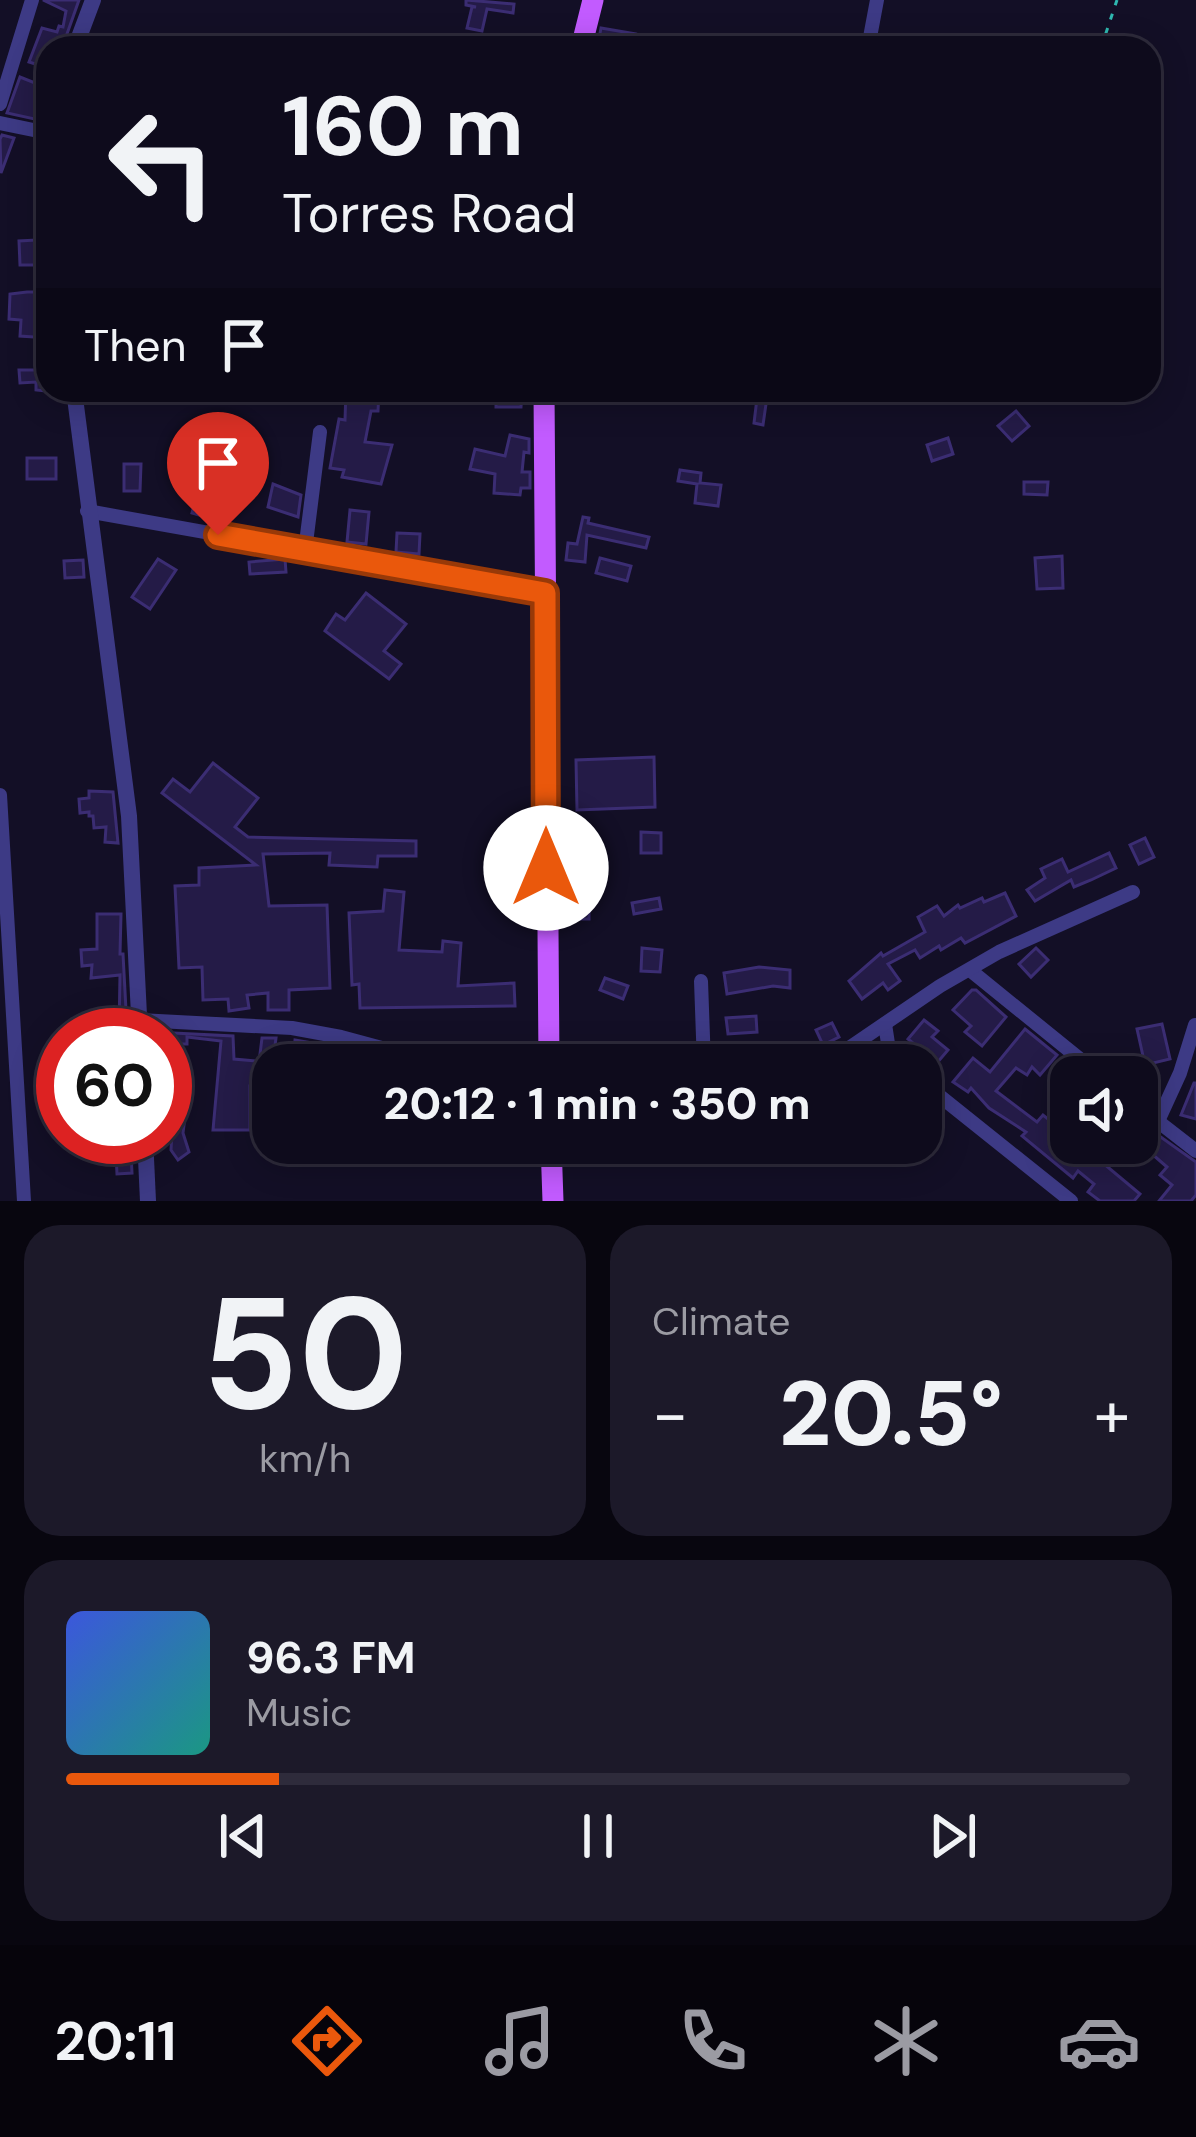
<!DOCTYPE html>
<html lang="en">
<head>
<meta charset="utf-8">
<style>
  :root { --surface:#0e0b1c; --page:#1c1929; --text:#f1f3f6; --muted:#9b9ba3; --line:#2e2b3b; --accent:#ea580c }
  body { margin:0; font-family:"DM Sans",sans-serif; background:var(--page); color:var(--text); height:100vh; display:flex; flex-direction:column; font-size:45px; white-space:nowrap }
  * { box-sizing:border-box; margin:0 }
  p { font-size:39px; color:var(--muted) }
  .icon { flex:none; width:66px; height:66px; fill:none; stroke:currentColor; stroke-width:2; stroke-linecap:round; stroke-linejoin:round }
  .map { position:relative; height:1201px; overflow:hidden }
  .drawer { display:flex; flex-direction:column; gap:24px; padding:24px; background:#08060f; flex:1 }
  .drawer>* { flex:none }
  .hud { position:absolute; left:36px; top:36px; width:1125px; height:366px; border-radius:36px; box-shadow:0 6px 30px #0003,0 0 0 3px var(--line); background:#0e0b1c; color:var(--text); overflow:hidden }
  .fabs { position:absolute; left:1050px; top:1056px; display:grid; gap:24px }
  .fabs a { display:grid; place-items:center; width:108px; height:108px; border-radius:24px; background:var(--surface); box-shadow:0 6px 30px #0003,0 0 0 3px var(--line); font-size:60px }
  .speed { position:absolute; left:36px; top:1008px; display:flex; gap:24px; font-size:60px; font-weight:700; text-align:center }
  .speed>* { display:grid; place-content:center; width:156px; height:156px; border-radius:50%; background:var(--surface); box-shadow:0 6px 30px #0003,0 0 0 3px var(--line); line-height:1 }
  .speed .limit { border:18px solid #d22; background:#fff; color:#111 }
  .pin { position:absolute; display:grid; place-items:center; width:102px; height:102px; color:#fff; margin:-123px -51px; border-radius:50% 50% 50% 0; rotate:-45deg; box-shadow:0 0 12px #0007 }
  .pin .icon { rotate:45deg }
  .me { position:absolute; width:132px; margin:-66px; rotate:0deg; stroke-linejoin:round; filter:drop-shadow(0 0 9px #0008) }
  .turn { display:flex; align-items:center; gap:42px; height:252px; padding:0 48px; font-size:54px }
  .turn .icon { width:156px; height:156px; stroke-width:2.5 }
  .turn b { display:block; font-size:84px; line-height:102px }
  .then { display:flex; align-items:center; height:114px; padding:0 48px; background:#0003; gap:24px; font-size:45px }
  .big { font-size:90px; font-weight:800; line-height:1.1 }
  .drawer .card { flex:1; display:flex; flex-direction:column; justify-content:center; gap:18px; min-width:0; padding:0 42px; border-radius:36px; background:var(--page) }
  .drawer .dial { align-items:center; gap:0 }
  .dial b { font-size:156px; line-height:1 }
  .song { display:flex; align-items:center; gap:36px }
  .cover { width:144px; height:144px; border-radius:18px; background:linear-gradient(135deg,hsl(230 70% 55%),hsl(170 70% 35%)) }
  .played { height:12px; border-radius:6px; background:linear-gradient(90deg,var(--accent) 20%,var(--line) 20%) }
  .keys { display:flex; justify-content:space-around; direction:ltr }
  .heat { display:flex; justify-content:space-between; align-items:center; font-size:66px; direction:ltr }
  .drawer .tiles { flex:1; display:grid; gap:24px; grid-template-columns:1fr 1fr }
  .card:last-child { grid-column:span 2 }
  .trip { position:absolute; left:252px; top:1044px; width:690px; height:120px; border-radius:36px; background:var(--surface); box-shadow:0 6px 30px #0003,0 0 0 3px var(--line); font-weight:800; line-height:120px; text-align:center }
  .dock { display:flex; height:192px; justify-content:space-around; align-items:center; background:#06040b; color:var(--muted) }
  .dock .icon { width:84px; height:84px }
  .dock .selected { color:var(--accent) }
  .dock b { font-size:54px; color:var(--text) }
  .map>svg:first-child { display:block }
</style>
</head>
<body>
<div class="map">
<svg width="1196" height="1201" viewBox="0 0 1196 1201">
  <rect width="100%" height="100%" fill="#130f26"/>
  <g fill="#241b47" stroke="#3b2d73" stroke-width="3">
    <polygon points="43,0 79,0 62,48 48,48 48,122 7,113 20,77 40,85 45,67 29,62 42,28 57,32 59,26 63,27 66,11"/>
    <polygon points="466,0 514,4 513,13 487,9 482,31 467,28 472,7 476,7 466,5"/>
    <polygon points="601,28 636,34 675,48 598,44"/>
    <polygon points="2,135 14,138 1,173 0,139"/>
    <polygon points="36,240 37,265 20,265 19,241"/>
    <polygon points="27,292 47,292 48,338 20,336 21,320 9,319 10,294"/>
    <polygon points="19,370 48,370 47,391 36,390 36,382 20,383"/>
    <polygon points="346,390 379,391 378,411 371,411 365,442 392,445 381,484 342,477 344,470 330,468 339,419 345,420"/>
    <polygon points="496,390 522,390 521,407 496,407"/>
    <polygon points="758,390 768,390 763,425 754,423"/>
    <polygon points="1016,411 1029,426 1012,441 998,426"/>
    <polygon points="510,435 529,439 529,453 524,452 522,472 530,472 530,488 521,488 520,495 494,493 495,474 470,469 475,449 505,456"/>
    <polygon points="948,438 953,454 932,461 927,445"/>
    <rect x="27" y="458" width="29" height="21"/>
    <polygon points="124,464 141,464 140,491 124,491"/>
    <polygon points="680,470 701,473 700,483 721,485 718,506 695,503 697,484 678,481"/>
    <polygon points="1024,482 1048,482 1047,495 1024,494"/>
    <polygon points="200,483 221,489 212,519 192,513"/>
    <polygon points="273,484 301,495 298,517 268,507"/>
    <polygon points="350,510 369,512 366,544 347,542"/>
    <polygon points="583,517 589,518 588,523 649,537 646,548 587,535 585,562 566,560 568,543 577,544"/>
    <polygon points="397,533 420,534 419,554 396,552"/>
    <polygon points="1062,556 1063,588 1037,589 1035,558"/>
    <polygon points="600,558 631,566 627,581 596,573"/>
    <polygon points="158,559 176,570 150,609 132,597"/>
    <polygon points="285,559 286,572 250,574 249,562"/>
    <polygon points="83,560 84,577 65,578 64,561"/>
    <polygon points="366,593 406,624 384,651 401,664 389,679 325,631 336,614 345,620"/>
    <polygon points="654,757 655,807 577,810 576,760"/>
    <polygon points="213,763 258,798 235,827 248,837 416,841 416,856 378,856 377,867 329,865 330,853 263,854 269,906 327,905 330,988 289,990 289,1010 268,1010 268,993 247,995 249,1008 229,1011 228,999 203,1000 202,967 179,968 175,886 199,885 199,868 256,865 162,793 173,779 190,792"/>
    <polygon points="89,791 113,792 118,843 105,842 106,827 94,828 93,816 89,816 89,812 80,813 79,799 89,798"/>
    <polygon points="641,832 661,833 661,853 641,853"/>
    <polygon points="1145,838 1154,857 1139,864 1130,845"/>
    <rect x="492" y="839" width="31" height="30"/>
    <polygon points="1109,853 1116,868 1091,880 1074,887 1071,880 1035,901 1027,890 1045,878 1041,869 1062,859 1068,872"/>
    <rect x="570" y="885" width="19" height="34"/>
    <polygon points="385,890 404,892 399,950 442,952 443,941 461,943 458,986 514,983 515,1006 360,1008 359,984 352,985 349,913 383,911"/>
    <polygon points="1005,893 1016,916 965,943 961,938 941,950 939,946 920,958 915,950 888,964 900,981 888,990 883,983 862,999 849,981 881,953 883,956 925,932 918,917 937,906 944,916 958,905 960,908 982,898 984,902"/>
    <polygon points="659,898 661,909 634,914 632,903"/>
    <polygon points="97,914 121,914 120,954 123,954 127,1029 119,1030 120,975 91,978 92,965 82,966 81,950 97,949"/>
    <polygon points="642,948 662,950 660,972 641,971"/>
    <polygon points="1036,948 1048,960 1031,977 1019,964"/>
    <polygon points="759,967 790,970 790,988 773,986 727,994 724,973"/>
    <polygon points="605,978 628,986 623,999 600,990"/>
    <polygon points="972,990 976,990 1006,1017 982,1046 965,1032 971,1026 953,1010"/>
    <polygon points="756,1016 757,1032 728,1034 726,1018"/>
    <polygon points="924,1020 938,1031 932,1037 948,1050 937,1063 908,1039"/>
    <polygon points="832,1023 839,1037 823,1045 816,1030"/>
    <polygon points="1162,1024 1170,1059 1145,1065 1137,1029"/>
    <polygon points="1025,1029 1057,1055 1040,1075 1032,1067 1027,1075 1016,1068 996,1091 1037,1122 1043,1115 1071,1137 1071,1143 1079,1143 1140,1194 1134,1201 1100,1201 1088,1192 1094,1184 1078,1171 1073,1178 1022,1136 1026,1132 989,1108 971,1088 968,1092 953,1082 973,1058 990,1072"/>
    <polygon points="153,1032 233,1036 234,1059 257,1061 255,1086 250,1086 250,1130 213,1130 221,1041 187,1037 187,1044 165,1044 165,1035"/>
    <polygon points="262,1038 276,1038 274,1053 294,1053 294,1065 258,1070"/>
    <polygon points="295,1040 324,1045 323,1065 312,1065 313,1051 294,1051"/>
    <polygon points="339,1048 402,1065 360,1065 336,1058"/>
    <polygon points="776,1055 777,1065 741,1065 740,1058"/>
    <polygon points="1194,1083 1196,1083 1196,1119 1181,1115"/>
    <polygon points="173,1115 185,1117 183,1133 189,1152 178,1160 171,1150"/>
    <polygon points="1141,1123 1196,1162 1196,1195 1191,1201 1159,1201 1172,1185 1160,1175 1167,1167 1144,1147 1131,1165 1120,1157 1126,1148 1137,1155 1137,1128"/>
    <polygon points="131,1154 132,1173 117,1174 116,1155"/>
  </g>
  <g fill="none" stroke-linecap="round" stroke-linejoin="round">
    <polyline stroke="#2fb8b0" stroke-width="3" stroke-dasharray="6 9" stroke-linecap="butt" points="1101,48 1117,0"/>
    <g stroke="#3d3a85" stroke-width="14">
      <polyline points="868,48 877,0"/>
      <polyline points="0,104 32,0"/>
      <polyline points="0,123 48,133"/>
      <polyline points="87,511 545,593"/>
      <polyline points="305,551 320,432"/>
      <polyline points="0,795 24,1201"/>
      <polyline points="970,970 1102,1077"/>
      <polyline points="701,981 704,1065"/>
      <polyline points="139,1020 292,1028 341,1037 445,1065"/>
      <polyline points="885,1024 889,1050 902,1065"/>
      <polyline points="824,1065 940,986 999,952 1133,892"/>
      <polyline points="921,1081 1071,1201"/>
      <polyline points="1137,1105 1196,1151"/>
      <polyline points="1158,1121 1180,1073 1195,1025"/>
    </g>
    <g stroke="#3d3a85" stroke-width="16">
      <polyline points="75,48 93,0"/>
      <polyline points="74,390 129,816 140,1035"/>
      <polyline points="145,1137 148,1201"/>
    </g>
    <g stroke="#c25bff" stroke-width="21">
      <polyline points="581,48 593,0"/>
      <polyline points="544,390 549,1065"/>
      <polyline points="551,1143 553,1201"/>
    </g>
  </g>
  <g fill="none" stroke-linecap="round" stroke-linejoin="round">
    <g stroke="#983908" stroke-width="30">
      <polyline id="route" points="218,535 545,593 546,868"/>
    </g>
    <use href="#route" stroke="#ea580c" stroke-width="21"/>
  </g>
</svg>
<div class="fabs">
<a><svg class="icon" aria-label="sound" viewBox="0 0 24 24"><path d="M4 9h4l5-4v14l-5-4H4zM17 9q2 3 0 6"/></svg></a>
</div>
<div class="speed"><div class="limit">60</div></div>
<div class="pin" style="left:218px;top:535px;background:#d93025"><svg class="icon" aria-label="arrive" viewBox="0 0 24 24"><path d="M6 21V4h12l-3 4 3 4H6"/></svg></div>
<svg class="me" style="left:546px;top:868px" viewBox="-20 -20 40 40"><circle r="19" fill="#fff"/><path d="M0-13L10 11 0 6-10 11z" fill="#ea580c"/></svg>
<div class="trip">20:12 · 1 min · 350 m</div>
<div class="hud">
<div class="turn"><svg class="icon" aria-label="left" viewBox="0 0 24 24"><path d="M17 20v-9H6M10 6l-5 5 5 5"/></svg><div><b>160 m</b>Torres Road</div></div>
<div class="then">Then<svg class="icon" aria-label="arrive" viewBox="0 0 24 24"><path d="M6 21V4h12l-3 4 3 4H6"/></svg></div>
</div>
</div>
<section class="drawer">
<div class="tiles">
<div class="card dial"><b>50</b><p>km/h</p></div>
<div class="card"><p>Climate</p>
<div class="heat"><a>−</a><b class="big">20.5°</b><a>+</a></div>
</div>
<div class="card">
<div class="song"><i class="cover"></i><div><b>96.3 FM</b><p>Music</p></div></div>
<div class="played"></div>
<div class="keys"><svg class="icon" aria-label="previous" viewBox="0 0 24 24"><path d="M18 5L8 12l10 7zM5 5v14"/></svg><svg class="icon" aria-label="pause" viewBox="0 0 24 24"><path d="M8 5v14M16 5v14"/></svg><svg class="icon" aria-label="next" viewBox="0 0 24 24"><path d="M6 5l10 7-10 7zM19 5v14"/></svg></div>
</div>
</div>
</section>
<nav class="dock">
<b>20:11</b>
<svg class="icon selected" aria-label="directions" viewBox="0 0 24 24"><path d="M12 3l9 9-9 9-9-9zM9 14v-3h6M13 9l2 2-2 2"/></svg>
<svg class="icon" aria-label="music" viewBox="0 0 24 24"><path d="M9 18V5l10-2v13"/><circle cx="6" cy="18" r="3"/><circle cx="16" cy="16" r="3"/></svg>
<svg class="icon" aria-label="phone" viewBox="0 0 24 24"><path d="M5 4h4l2 5-3 2q2 4 5 5l2-3 5 2v4C11 20 4 13 5 4z"/></svg>
<svg class="icon" aria-label="climate" viewBox="0 0 24 24"><path d="M12 3v18M4 7l16 10M4 17L20 7"/></svg>
<svg class="icon" aria-label="car" viewBox="0 0 24 24"><path d="M5 17H2v-5l4-1 3-4h7l3 4 3 1v5h-3M9 17h6M6 11h13"/><circle cx="7" cy="17" r="2"/><circle cx="17" cy="17" r="2"/></svg>
</nav>
</body>
</html>
